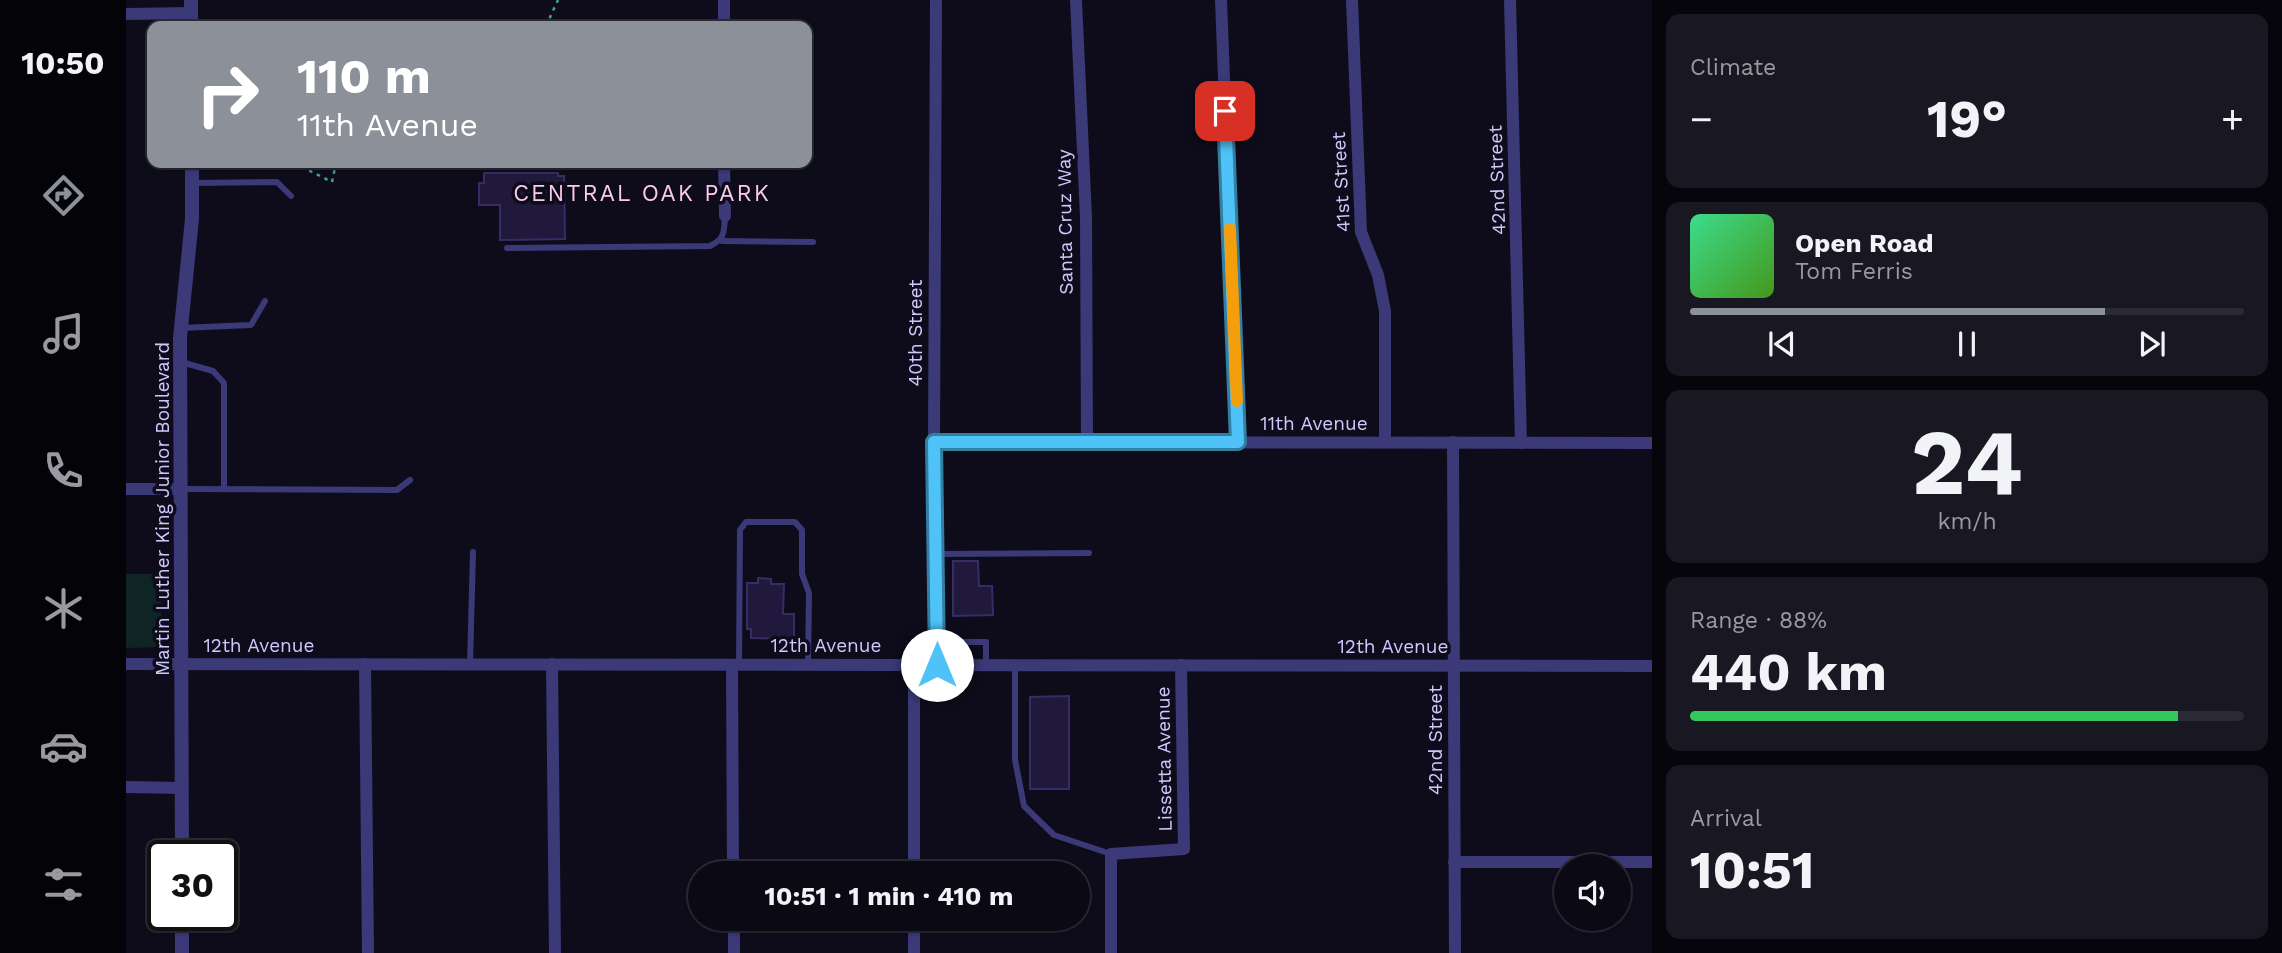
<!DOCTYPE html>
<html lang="en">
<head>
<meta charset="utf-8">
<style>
  :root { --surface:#0a0914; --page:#181722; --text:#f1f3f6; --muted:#999aa0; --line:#2a2a34; --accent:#8c9099 }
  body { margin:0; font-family:"Work Sans",sans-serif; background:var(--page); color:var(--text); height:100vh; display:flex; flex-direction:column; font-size:26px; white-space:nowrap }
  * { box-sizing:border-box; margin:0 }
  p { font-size:23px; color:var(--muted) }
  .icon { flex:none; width:38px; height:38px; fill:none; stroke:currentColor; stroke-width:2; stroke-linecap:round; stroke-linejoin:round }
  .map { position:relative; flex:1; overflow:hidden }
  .details { display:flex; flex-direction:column; gap:14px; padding:14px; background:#06050b; width:630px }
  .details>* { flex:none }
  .top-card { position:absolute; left:21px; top:21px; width:665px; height:147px; border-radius:14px; box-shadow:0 2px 5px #0004,0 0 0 2px var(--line); background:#8c9099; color:#fff; overflow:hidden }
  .buttons { position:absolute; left:1428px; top:854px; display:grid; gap:14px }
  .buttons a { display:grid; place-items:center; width:77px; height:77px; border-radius:50%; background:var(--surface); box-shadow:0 2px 5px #0004,0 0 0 2px var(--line); font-size:35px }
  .speed { position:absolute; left:21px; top:840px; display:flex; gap:14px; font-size:35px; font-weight:700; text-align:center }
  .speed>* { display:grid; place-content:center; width:91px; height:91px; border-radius:50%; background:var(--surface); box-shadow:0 2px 5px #0004,0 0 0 2px var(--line); line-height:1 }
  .speed .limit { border:4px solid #111; border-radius:10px; background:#fff; color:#111 }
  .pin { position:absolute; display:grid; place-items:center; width:60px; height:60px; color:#fff; margin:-30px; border-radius:14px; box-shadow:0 4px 10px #0006 }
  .me { position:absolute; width:77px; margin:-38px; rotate:0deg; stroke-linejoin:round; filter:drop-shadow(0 0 5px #0008) }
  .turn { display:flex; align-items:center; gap:24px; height:147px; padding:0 35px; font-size:32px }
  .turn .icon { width:91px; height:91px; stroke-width:2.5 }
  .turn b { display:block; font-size:49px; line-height:60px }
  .big { font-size:52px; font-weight:700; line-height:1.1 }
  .details .card { flex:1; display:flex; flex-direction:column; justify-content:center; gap:10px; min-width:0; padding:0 24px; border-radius:14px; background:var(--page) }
  .details .dial { align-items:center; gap:0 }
  .dial b { font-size:91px; line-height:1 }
  .song { display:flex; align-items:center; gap:21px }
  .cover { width:84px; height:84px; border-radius:10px; background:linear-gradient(135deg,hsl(150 70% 55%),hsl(100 70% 35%)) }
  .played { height:7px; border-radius:4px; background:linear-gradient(90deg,var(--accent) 75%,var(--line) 75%) }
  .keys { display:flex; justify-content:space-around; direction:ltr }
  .heat { display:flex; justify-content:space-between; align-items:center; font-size:38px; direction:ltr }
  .charge { height:10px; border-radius:5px; background:linear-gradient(90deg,#34c759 88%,var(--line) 0) }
  .trip { position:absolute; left:562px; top:861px; width:402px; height:70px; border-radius:35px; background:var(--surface); box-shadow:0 2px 5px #0004,0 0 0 2px var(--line); font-weight:700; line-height:70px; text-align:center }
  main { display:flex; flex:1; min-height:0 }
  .dock { display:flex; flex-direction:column; width:126px; justify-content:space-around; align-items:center; background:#040408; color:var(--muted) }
  .dock .icon { width:49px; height:49px }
  .dock .on { color:var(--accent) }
  .dock b { font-size:32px; color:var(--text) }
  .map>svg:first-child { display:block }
</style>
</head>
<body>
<main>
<nav class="dock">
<b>10:50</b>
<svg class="icon on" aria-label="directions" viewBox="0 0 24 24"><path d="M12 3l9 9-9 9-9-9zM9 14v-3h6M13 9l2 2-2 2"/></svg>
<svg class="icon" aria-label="music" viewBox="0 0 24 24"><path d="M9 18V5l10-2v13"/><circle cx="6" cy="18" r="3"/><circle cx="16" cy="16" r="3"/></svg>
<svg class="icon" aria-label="phone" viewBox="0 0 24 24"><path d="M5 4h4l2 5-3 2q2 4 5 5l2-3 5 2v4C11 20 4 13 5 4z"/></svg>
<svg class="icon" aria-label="climate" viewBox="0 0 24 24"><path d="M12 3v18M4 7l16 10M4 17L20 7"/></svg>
<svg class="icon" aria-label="car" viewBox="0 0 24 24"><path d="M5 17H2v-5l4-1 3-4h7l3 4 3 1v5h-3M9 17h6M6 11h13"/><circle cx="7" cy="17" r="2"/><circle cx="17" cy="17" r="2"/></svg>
<svg class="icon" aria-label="filters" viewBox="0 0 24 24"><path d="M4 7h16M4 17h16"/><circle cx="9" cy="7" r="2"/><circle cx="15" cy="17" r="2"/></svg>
</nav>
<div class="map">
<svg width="1526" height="953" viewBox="0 0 1526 953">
  <rect width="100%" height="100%" fill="#0e0c1b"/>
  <polygon fill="#0f2424" points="0,574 35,574 35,647 0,648"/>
  <g fill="#20193b" stroke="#372c65" stroke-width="2">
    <polygon points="358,173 432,173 432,176 438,176 439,239 374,240 374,205 353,205 353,183 358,183"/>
    <polygon points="827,561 852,561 853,586 866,586 867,615 827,616"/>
    <polygon points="632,578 645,579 645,584 658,584 657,614 668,614 668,639 625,638 625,629 621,629 621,583 632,583"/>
    <polygon points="943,696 943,789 904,789 904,697"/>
  </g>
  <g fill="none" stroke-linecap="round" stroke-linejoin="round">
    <g stroke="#32a6a0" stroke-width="2.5" stroke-dasharray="3.5 5" stroke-linecap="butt">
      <polyline points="420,26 432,0"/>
      <polyline points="168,163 206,182 210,163"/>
    </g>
    <g stroke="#3b3977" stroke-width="6">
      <polyline points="66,183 151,182 165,196"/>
      <polyline points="596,241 687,242"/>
      <path d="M381,248L584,246C599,239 598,232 599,216"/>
      <polyline points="55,328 125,325 139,301"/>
      <polyline points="55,362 87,371 98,383 98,489"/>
      <polyline points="56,489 271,490 284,480"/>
      <polyline points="810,554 963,553"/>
      <polyline points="811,642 860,642 860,665"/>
      <polyline points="344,664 347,552"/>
      <polyline points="613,665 614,530 620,522 669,522 676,530 676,574 683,593 682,665"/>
      <polyline points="889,665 889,760 898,806 928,835 985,854"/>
    </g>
    <g stroke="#3b3977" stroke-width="12">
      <polyline points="598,0 598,26"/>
      <polyline points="810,0 808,442 811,665"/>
      <polyline points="950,0 960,217 961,442"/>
      <polyline points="1095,0 1112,442"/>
      <polyline points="1226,0 1235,232 1252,275 1259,311 1259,442"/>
      <polyline points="1384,0 1395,443"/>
      <polyline points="0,14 65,13"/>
      <polyline points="598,163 599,216"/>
      <polyline points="808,442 1526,443"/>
      <polyline points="1327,442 1329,953"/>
      <polyline points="0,489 54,489"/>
      <polyline points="0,664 1526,666"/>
      <polyline points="239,664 242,953"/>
      <polyline points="426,664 429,953"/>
      <polyline points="606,665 607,873"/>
      <polyline points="0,787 55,788"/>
      <polyline points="1328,862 1526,862"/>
      <polyline points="788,873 788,665"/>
      <polyline points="608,919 608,953"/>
      <polyline points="788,953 788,919"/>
      <polyline points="985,953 985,854 1058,849 1055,665"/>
    </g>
    <g stroke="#3b3977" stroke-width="14">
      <polyline points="65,0 65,26"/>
      <polyline points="56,856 54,338 66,219 66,163"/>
      <polyline points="56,915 56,953"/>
    </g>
  </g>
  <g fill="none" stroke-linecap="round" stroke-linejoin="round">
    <g stroke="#337fa1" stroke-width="18">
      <polyline id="route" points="811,665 808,442 1112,442 1099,111"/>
    </g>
    <use href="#route" stroke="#4fc3f7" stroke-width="12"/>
    <polyline stroke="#f59e0b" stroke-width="12" points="1104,229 1111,401"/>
  </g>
  <g text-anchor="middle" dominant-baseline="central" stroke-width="7" stroke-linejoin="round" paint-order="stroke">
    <g font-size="19" fill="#cec8fc" stroke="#0e0c1b">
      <text transform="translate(1371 180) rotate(-92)">42nd Street</text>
      <text transform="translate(1215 182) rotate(-93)">41st Street</text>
      <text transform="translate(939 222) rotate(-91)">Santa Cruz Way</text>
      <text transform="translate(789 333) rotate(-90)">40th Street</text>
      <text x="1188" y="423">11th Avenue</text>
      <text transform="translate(36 509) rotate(-90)">Martin Luther King Junior Boulevard</text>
      <text x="133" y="645">12th Avenue</text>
      <text x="700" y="645">12th Avenue</text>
      <text x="1267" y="646">12th Avenue</text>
      <text transform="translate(1309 740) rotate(-90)">42nd Street</text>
      <text transform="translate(1038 759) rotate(-91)">Lissetta Avenue</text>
    </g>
    <g font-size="23" letter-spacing="2" fill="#fccaea" stroke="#0e0c1b">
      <text x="516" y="193">CENTRAL OAK PARK</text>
    </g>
  </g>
</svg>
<div class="buttons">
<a><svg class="icon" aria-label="sound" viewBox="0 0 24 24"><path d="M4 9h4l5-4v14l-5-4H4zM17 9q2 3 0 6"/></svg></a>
</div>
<div class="speed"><div class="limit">30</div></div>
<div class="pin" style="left:1099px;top:111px;background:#d93025"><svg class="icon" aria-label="arrive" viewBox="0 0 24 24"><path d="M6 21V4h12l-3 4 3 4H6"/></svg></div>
<svg class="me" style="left:811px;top:665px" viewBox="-20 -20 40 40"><circle r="19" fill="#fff"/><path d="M0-13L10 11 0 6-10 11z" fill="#4fc3f7"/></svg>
<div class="trip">10:51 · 1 min · 410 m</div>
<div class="top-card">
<div class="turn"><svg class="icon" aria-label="right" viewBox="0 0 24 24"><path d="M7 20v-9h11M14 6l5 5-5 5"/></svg><div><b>110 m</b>11th Avenue</div></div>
</div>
</div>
<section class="details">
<div class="card"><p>Climate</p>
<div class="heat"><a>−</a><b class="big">19°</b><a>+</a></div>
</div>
<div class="card">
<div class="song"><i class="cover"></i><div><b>Open Road</b><p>Tom Ferris</p></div></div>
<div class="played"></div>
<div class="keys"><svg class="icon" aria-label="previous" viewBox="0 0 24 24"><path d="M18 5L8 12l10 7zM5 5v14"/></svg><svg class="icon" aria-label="pause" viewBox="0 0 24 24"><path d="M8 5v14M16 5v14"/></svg><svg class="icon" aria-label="next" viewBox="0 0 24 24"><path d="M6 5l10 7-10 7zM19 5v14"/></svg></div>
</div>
<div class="card dial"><b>24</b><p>km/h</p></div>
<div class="card"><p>Range · 88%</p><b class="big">440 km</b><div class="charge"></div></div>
<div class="card"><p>Arrival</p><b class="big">10:51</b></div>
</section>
</main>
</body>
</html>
